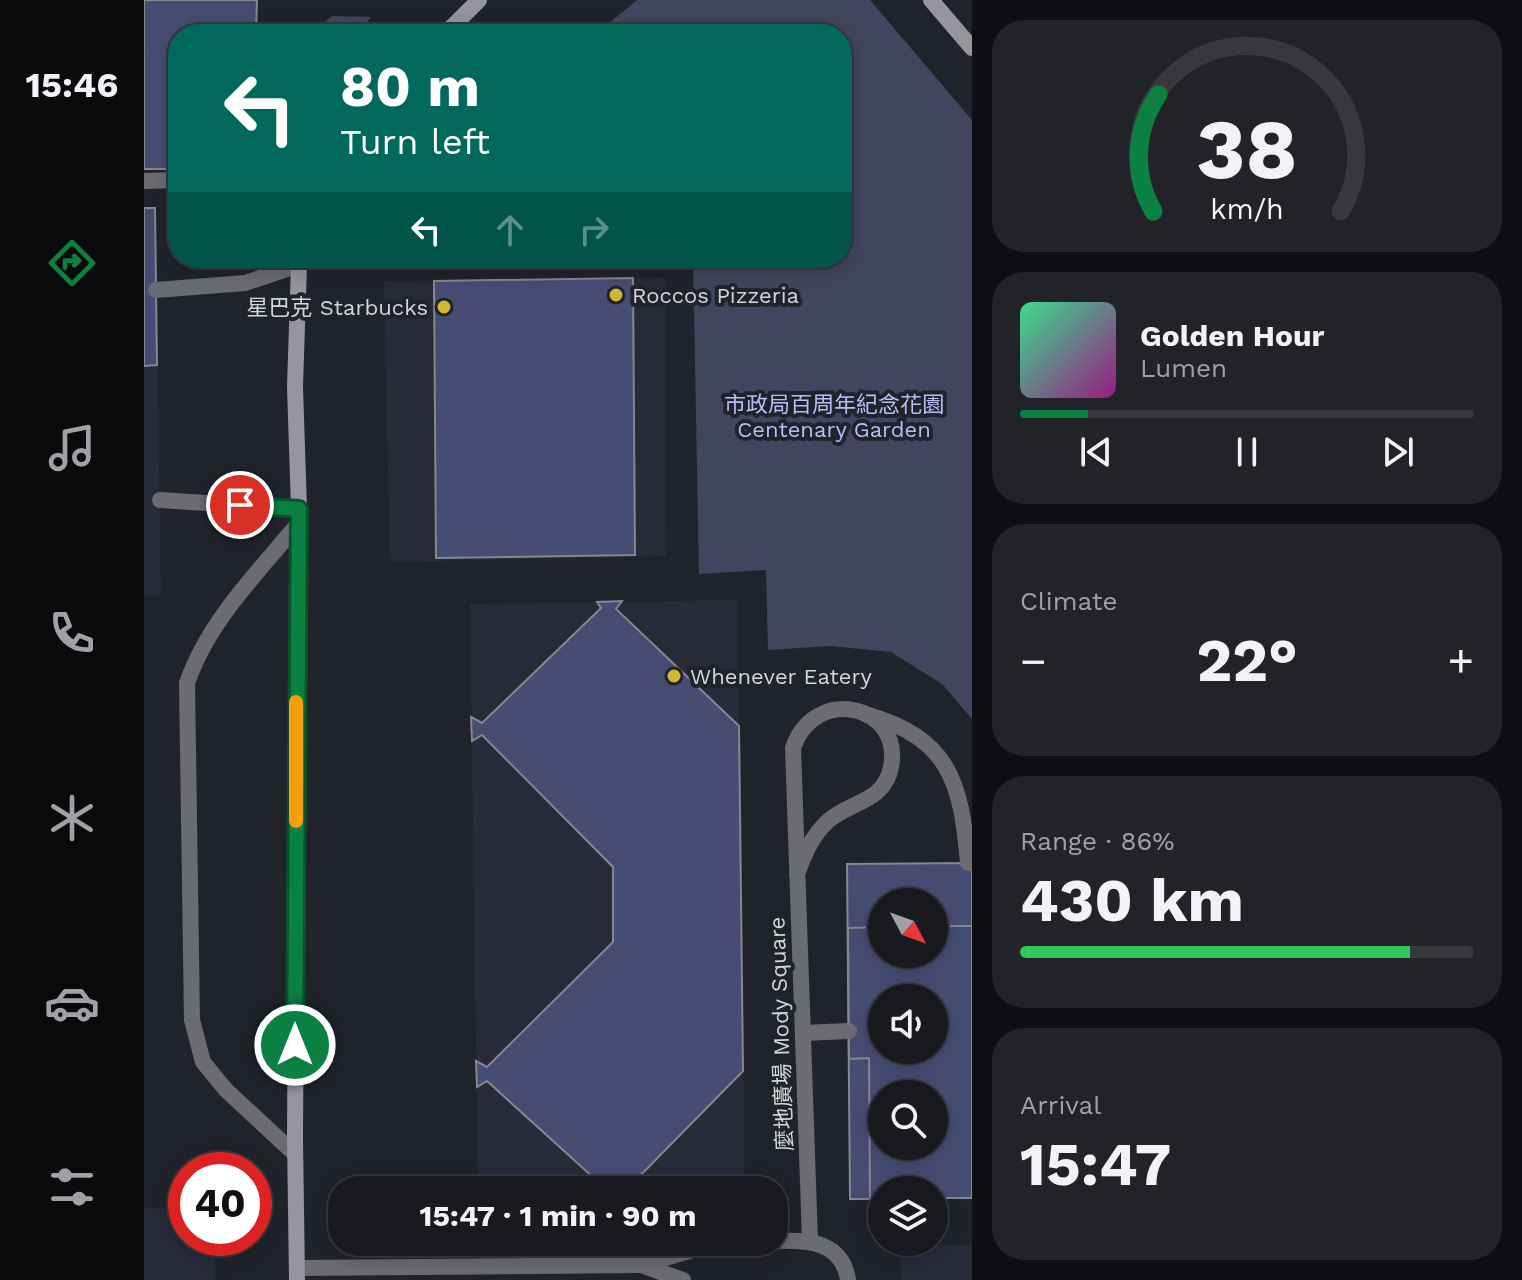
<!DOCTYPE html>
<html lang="en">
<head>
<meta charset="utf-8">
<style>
  :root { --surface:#191a20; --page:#222329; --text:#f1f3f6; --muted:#9fa1a5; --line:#37383e; --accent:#0b8043 }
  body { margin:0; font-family:"Work Sans","Noto Sans TC",sans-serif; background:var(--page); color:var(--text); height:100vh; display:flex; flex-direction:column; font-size:30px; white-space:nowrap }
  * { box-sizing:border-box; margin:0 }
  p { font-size:26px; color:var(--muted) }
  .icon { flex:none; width:44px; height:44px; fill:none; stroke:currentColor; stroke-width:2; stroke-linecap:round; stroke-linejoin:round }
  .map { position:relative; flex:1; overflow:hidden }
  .sheet { display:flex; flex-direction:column; gap:20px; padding:20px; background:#0e0e12; width:550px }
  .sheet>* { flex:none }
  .top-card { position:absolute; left:24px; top:24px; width:684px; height:244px; border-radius:32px; box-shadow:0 4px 20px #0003,0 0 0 2px var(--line); background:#00695c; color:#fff; overflow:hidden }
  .needle { width:52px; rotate:131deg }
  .buttons { position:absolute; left:724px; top:888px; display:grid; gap:16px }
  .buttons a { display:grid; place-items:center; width:80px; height:80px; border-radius:50%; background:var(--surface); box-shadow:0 4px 20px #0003,0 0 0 2px var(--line); font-size:40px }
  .speed { position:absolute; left:24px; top:1152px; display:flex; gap:16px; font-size:40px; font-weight:700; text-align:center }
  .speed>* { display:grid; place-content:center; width:104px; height:104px; border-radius:50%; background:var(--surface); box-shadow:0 4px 20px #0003,0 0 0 2px var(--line); line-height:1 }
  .speed .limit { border:12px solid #d22; background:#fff; color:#111 }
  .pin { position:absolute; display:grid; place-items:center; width:68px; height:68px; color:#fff; margin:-34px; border:4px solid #fff; border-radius:50%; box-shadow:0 2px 8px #0007 }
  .me { position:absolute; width:88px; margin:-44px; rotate:0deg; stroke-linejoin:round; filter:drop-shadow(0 0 6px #0008) }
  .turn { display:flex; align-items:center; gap:28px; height:168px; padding:0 40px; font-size:36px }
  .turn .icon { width:104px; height:104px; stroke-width:2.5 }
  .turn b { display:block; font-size:56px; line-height:68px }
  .lanes { display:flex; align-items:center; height:76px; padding:0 40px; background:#0003; justify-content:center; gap:40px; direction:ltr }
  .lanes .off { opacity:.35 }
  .big { font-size:60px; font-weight:700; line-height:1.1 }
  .sheet .tile { flex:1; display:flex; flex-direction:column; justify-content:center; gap:12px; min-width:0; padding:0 28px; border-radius:32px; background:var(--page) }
  .sheet .dial { align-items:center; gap:0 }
  .dial svg { height:208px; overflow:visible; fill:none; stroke:var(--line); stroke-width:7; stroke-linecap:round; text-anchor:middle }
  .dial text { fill:var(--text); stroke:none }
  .song { display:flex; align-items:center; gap:24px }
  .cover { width:96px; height:96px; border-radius:12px; background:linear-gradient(135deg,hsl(150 70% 55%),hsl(310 70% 35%)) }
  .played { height:8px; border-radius:4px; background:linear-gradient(90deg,var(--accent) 15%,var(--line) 15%) }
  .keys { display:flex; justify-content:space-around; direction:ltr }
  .heat { display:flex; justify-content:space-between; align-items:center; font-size:44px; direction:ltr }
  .charge { height:12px; border-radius:6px; background:linear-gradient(90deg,#34c759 86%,var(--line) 0) }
  .trip { position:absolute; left:184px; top:1176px; width:460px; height:80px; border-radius:32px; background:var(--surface); box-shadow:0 4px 20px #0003,0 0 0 2px var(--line); font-weight:700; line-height:80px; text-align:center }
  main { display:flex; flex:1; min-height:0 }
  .tabs { display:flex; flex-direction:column; width:144px; justify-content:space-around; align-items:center; background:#0a0a0d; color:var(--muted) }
  .tabs .icon { width:56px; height:56px }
  .tabs .active { color:var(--accent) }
  .tabs b { font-size:36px; color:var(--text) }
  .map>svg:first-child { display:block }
</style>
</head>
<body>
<main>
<nav class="tabs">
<b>15:46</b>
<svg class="icon active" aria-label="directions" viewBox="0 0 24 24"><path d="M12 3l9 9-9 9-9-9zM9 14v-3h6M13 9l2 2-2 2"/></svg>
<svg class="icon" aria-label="music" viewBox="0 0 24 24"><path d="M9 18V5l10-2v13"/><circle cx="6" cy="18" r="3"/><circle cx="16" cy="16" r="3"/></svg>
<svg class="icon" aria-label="phone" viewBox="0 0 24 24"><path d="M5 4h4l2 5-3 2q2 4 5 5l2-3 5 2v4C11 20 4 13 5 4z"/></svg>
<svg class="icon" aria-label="climate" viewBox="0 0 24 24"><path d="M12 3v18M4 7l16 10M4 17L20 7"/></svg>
<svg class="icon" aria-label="car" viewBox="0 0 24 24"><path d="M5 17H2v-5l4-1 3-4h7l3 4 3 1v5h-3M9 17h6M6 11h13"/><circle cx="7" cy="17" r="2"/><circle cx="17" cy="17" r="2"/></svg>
<svg class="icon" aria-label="filters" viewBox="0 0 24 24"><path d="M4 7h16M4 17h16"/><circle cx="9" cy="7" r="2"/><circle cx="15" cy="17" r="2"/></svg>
</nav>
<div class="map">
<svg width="828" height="1280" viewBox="0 0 828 1280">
  <rect width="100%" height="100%" fill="#21232b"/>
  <g fill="#282a38">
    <polygon points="0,208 11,208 17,595 0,596"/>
    <polygon points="521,278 522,556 246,562 240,281"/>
    <polygon points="593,600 601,1190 334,1190 326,604"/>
    <polygon points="42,1207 42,1238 71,1238 71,1280 0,1280 0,1208"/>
    <polygon points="828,1245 828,1280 757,1280 757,1246"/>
  </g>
  <g fill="#41455d">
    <polygon points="493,0 726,0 828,120 828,719 798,684 747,652 686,646 624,650 622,570 555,574 549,258 698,258 698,34 452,34"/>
    <polygon points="188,16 227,17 214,34 167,34"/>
  </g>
  <g fill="#474c73" stroke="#858691" stroke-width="2" fill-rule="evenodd">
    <polygon points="0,0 113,0 112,34 34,34 34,169 0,169"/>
    <polygon points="0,208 11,208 13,365 0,366"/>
    <polygon points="489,278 491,555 292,558 290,281"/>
    <polygon points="478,601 472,609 595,726 599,1071 482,1190 463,1190 343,1081 333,1087 332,1061 343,1067 469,942 469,867 338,735 328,741 327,717 338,723 457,608 453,602"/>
    <path d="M828,863V1198H790V1190H738V1199H706L703,864ZM738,902H790V954H738ZM738,998H790V1050H738ZM738,1094H790V1146H738Z"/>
    <path d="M790,926H828V1198H790V1190H738V1199H726L725,1058L705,1059L704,928L738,927V954H790ZM738,998H790V1050H738ZM738,1094H790V1146H738Z"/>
  </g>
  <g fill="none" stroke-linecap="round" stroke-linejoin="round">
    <g stroke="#6b6c71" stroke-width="16">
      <polyline points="12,290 101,283 155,265"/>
      <polyline points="16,500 155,509"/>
      <path d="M721,714C806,738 817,782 824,863"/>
      <polyline points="659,1033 705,1031"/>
      <path d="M151,1154L82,1090L59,1062L48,1020L43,683C64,622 113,573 154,524"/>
    </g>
    <g stroke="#6b6c71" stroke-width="16">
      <polyline points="0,181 34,180"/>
      <path d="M653,875C660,854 668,836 684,821C706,801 740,803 747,767C759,704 670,685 649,748L666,1240"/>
      <path d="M630,1241C662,1240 698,1240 704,1280"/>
      <polyline points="497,1265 539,1280"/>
      <polyline points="153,1268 497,1265 552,1249 601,1242"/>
    </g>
    <g stroke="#94959d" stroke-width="16">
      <polyline points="787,0 828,48"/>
      <polyline points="301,34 335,0"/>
      <polyline points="153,1280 151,1138 155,509 151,386 155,265 158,258"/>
    </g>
  </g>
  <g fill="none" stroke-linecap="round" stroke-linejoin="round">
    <g stroke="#07532c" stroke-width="20">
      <polyline id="route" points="96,505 155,509 151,1045"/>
    </g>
    <use href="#route" stroke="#0b8043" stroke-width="14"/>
    <polyline stroke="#f59e0b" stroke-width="14" points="152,821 152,702"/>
  </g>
  <g fill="#d0b736" stroke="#21232b" stroke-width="3">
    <circle cx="472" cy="295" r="8"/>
    <circle cx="300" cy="307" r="8"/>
    <circle cx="530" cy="676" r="8"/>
  </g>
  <g text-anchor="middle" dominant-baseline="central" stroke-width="8" stroke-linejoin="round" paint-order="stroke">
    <g font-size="22" fill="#d5d6dc" stroke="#21232b" text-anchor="start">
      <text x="488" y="295">Roccos Pizzeria</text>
      <text x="284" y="307" text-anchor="end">星巴克 Starbucks</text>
      <text x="546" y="676">Whenever Eatery</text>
    </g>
    <g font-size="22" fill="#b6bef4" stroke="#21232b">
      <text x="690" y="404">市政局百周年紀念花園<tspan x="690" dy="25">Centenary Garden</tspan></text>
    </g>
    <g font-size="22" fill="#d5d6dc" stroke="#21232b">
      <text transform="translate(637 1034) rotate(-92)">麼地廣場 Mody Square</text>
    </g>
  </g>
</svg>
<div class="buttons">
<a><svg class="needle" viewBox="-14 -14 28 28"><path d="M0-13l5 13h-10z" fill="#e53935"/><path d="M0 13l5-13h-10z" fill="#9fa1a5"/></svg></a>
<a><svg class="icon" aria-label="sound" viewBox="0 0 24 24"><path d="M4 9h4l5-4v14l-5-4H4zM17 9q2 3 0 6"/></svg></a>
<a><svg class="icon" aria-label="search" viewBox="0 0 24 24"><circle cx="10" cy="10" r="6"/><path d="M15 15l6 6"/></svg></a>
<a><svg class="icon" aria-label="layers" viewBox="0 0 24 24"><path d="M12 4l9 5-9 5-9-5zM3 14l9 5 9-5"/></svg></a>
</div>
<div class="speed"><div class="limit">40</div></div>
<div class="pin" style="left:96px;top:505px;background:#d93025"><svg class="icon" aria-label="arrive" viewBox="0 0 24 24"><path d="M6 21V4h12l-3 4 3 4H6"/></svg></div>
<svg class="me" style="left:151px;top:1045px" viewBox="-20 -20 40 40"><circle r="17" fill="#0b8043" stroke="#fff" stroke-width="3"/><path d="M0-11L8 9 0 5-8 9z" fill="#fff"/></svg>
<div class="trip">15:47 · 1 min · 90 m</div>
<div class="top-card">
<div class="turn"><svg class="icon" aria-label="left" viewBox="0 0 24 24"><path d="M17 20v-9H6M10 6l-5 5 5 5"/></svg><div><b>80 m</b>Turn left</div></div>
<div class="lanes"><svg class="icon" aria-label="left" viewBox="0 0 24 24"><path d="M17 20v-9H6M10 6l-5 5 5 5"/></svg><svg class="icon off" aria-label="ahead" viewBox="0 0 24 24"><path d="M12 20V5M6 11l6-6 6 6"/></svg><svg class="icon off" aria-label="right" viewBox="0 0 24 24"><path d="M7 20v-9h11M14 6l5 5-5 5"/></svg></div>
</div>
</div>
<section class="sheet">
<div class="tile dial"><svg viewBox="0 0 100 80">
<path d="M14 69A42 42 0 1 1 86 69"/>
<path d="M14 69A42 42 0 0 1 16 24" stroke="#0b8043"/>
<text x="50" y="56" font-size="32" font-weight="700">38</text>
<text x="50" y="72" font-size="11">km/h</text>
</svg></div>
<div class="tile">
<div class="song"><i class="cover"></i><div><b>Golden Hour</b><p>Lumen</p></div></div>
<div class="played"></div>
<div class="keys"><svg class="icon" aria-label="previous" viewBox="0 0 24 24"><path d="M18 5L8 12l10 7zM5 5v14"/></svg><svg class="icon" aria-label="pause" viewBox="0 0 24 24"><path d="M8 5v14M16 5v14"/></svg><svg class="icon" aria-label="next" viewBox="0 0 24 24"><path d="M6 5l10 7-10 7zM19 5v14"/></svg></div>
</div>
<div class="tile"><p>Climate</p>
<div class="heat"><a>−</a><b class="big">22°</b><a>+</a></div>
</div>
<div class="tile"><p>Range · 86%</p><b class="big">430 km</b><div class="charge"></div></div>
<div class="tile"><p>Arrival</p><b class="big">15:47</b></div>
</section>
</main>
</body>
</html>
